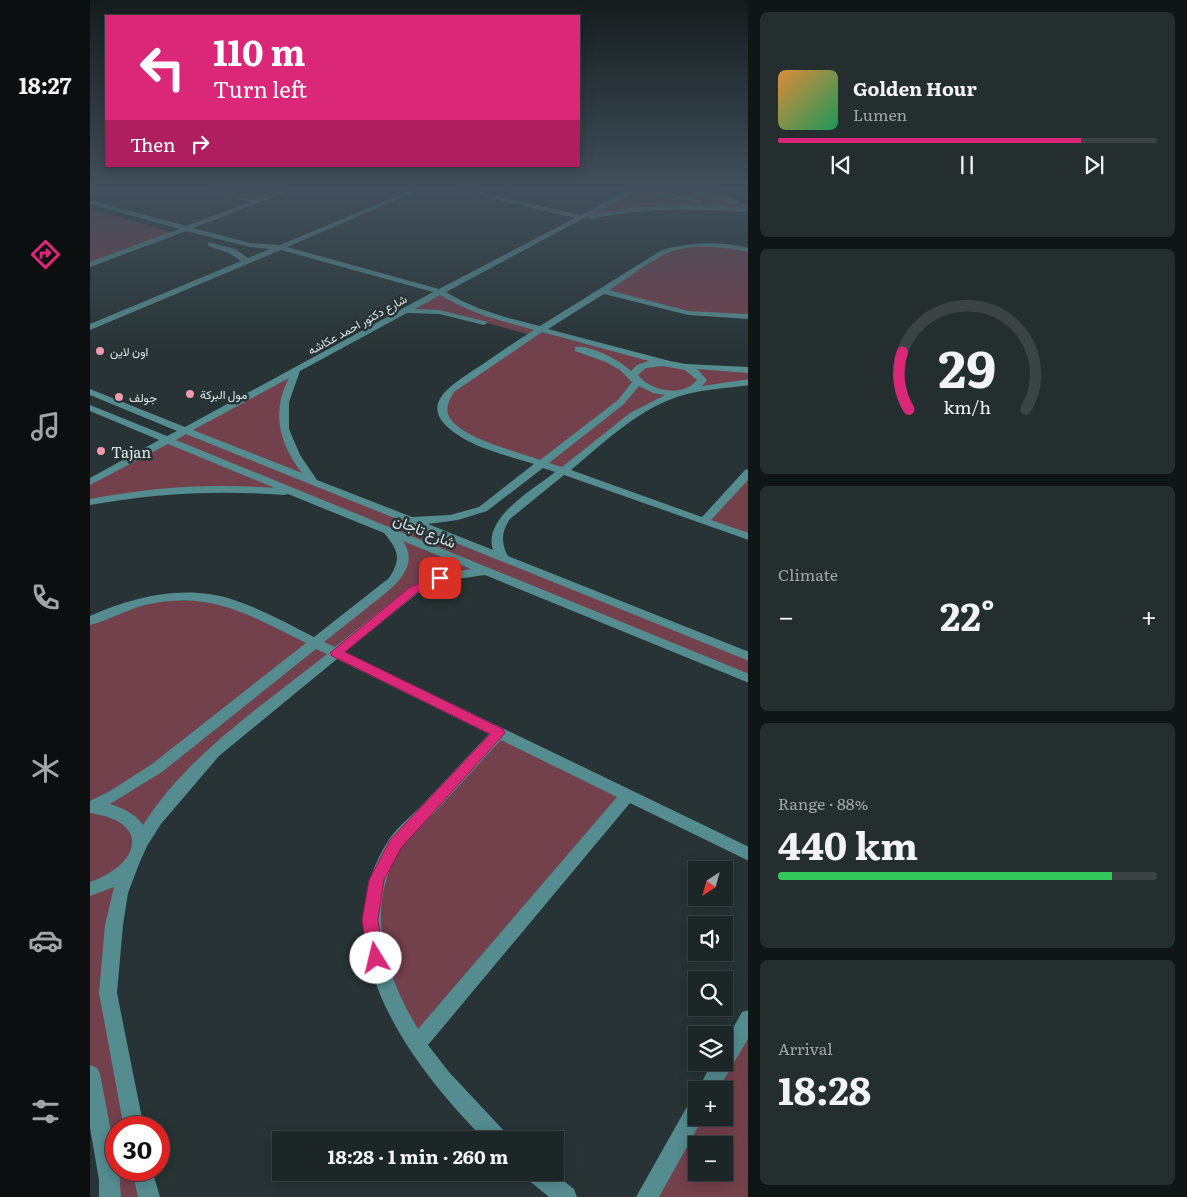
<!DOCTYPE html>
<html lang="en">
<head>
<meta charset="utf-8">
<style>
  :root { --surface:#1d2627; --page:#252e2f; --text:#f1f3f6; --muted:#a0a5a7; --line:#3b4344; --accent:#db2777 }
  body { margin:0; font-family:Literata,Vazirmatn,serif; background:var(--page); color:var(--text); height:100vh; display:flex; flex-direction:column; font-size:19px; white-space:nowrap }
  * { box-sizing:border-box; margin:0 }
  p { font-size:16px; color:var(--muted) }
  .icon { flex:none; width:28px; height:28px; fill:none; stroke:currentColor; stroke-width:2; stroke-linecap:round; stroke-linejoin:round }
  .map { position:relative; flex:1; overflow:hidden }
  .side { display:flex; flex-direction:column; gap:12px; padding:12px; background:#101515; width:439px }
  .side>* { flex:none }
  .top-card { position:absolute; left:15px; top:15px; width:475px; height:152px; border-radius:0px; box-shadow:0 2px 12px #0003,0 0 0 1px var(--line); background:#db2777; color:#fff; overflow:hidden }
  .needle { width:32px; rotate:216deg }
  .controls { position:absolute; left:598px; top:861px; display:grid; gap:10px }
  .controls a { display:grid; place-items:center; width:45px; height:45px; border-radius:0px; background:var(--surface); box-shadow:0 2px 12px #0003,0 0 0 1px var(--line); font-size:25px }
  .speed { position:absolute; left:15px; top:1116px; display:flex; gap:10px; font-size:25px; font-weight:700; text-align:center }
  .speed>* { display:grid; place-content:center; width:65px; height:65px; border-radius:50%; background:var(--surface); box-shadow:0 2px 12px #0003,0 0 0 1px var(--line); line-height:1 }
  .speed .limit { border:8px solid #d22; background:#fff; color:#111 }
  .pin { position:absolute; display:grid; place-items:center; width:42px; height:42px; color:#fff; margin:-21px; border-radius:10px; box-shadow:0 2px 8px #0006 }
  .me { position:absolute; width:55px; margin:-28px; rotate:351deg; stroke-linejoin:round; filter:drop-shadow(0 0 4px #0008) }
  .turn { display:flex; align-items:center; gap:18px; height:105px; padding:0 25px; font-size:22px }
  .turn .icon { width:65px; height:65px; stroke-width:2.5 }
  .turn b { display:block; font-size:35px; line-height:42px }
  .then { display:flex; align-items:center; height:48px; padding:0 25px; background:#0003; gap:10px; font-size:19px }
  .big { font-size:38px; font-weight:700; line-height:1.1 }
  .side .tile { flex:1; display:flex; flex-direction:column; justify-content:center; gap:8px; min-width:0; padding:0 18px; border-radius:8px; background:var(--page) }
  .side .dial { align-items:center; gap:0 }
  .dial svg { height:130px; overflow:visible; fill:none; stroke:var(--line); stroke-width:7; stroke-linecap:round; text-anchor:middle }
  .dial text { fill:var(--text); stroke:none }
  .song { display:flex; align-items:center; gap:15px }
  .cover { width:60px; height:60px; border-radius:8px; background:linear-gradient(135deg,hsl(30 70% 55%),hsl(150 70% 35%)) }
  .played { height:5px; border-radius:2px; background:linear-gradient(90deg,var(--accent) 80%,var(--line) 80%) }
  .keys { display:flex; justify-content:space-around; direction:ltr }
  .heat { display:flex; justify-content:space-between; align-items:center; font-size:28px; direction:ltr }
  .charge { height:8px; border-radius:4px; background:linear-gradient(90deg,#34c759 88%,var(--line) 0) }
  .trip { position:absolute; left:182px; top:1131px; width:292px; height:50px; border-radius:0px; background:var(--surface); box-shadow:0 2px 12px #0003,0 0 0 1px var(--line); font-weight:700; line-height:50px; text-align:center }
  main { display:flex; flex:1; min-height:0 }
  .tabs { display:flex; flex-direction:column; width:90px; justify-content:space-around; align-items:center; background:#0c0f10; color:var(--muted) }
  .tabs .icon { width:35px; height:35px }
  .tabs .current { color:var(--accent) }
  .tabs b { font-size:22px; color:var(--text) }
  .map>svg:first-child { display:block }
</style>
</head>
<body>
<main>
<nav class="tabs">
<b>18:27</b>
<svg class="icon current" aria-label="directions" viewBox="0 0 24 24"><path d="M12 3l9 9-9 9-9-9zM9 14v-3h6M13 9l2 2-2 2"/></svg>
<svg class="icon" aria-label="music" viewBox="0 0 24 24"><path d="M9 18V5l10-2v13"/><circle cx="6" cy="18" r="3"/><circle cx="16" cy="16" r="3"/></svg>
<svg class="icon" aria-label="phone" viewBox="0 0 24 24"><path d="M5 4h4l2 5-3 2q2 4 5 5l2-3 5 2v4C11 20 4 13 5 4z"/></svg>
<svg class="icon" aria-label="climate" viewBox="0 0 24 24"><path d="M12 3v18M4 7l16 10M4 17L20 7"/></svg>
<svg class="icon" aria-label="car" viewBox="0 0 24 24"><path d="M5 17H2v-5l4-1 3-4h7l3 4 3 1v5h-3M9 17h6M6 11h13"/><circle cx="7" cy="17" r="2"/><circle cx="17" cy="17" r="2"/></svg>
<svg class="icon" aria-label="filters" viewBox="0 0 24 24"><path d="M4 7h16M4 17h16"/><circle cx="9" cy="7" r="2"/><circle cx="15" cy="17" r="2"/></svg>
</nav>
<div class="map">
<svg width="659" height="1197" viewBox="0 0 659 1197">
  <rect width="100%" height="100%" fill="#273334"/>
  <g fill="#73414c" fill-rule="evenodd">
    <polygon points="117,188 204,188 166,202 114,189"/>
    <path d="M548,188H620L658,204V211C610,201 532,209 484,221Z"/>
    <polygon points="0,211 23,215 84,233 0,265"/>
    <polygon points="616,245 658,250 658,317 614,315 512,291 567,257 586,248"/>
    <polygon points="351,292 376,307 578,363 658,370 658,386 654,382 633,384 566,402 473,471 382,439 356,421 353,400 441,335 365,314 315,312"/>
    <polygon points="207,371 192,424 225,483 658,657 658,679 397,572 337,583 124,752 50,844 20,958 44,1127 26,1128 26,1170 52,1170 59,1197 20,1197 0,1074 0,621 65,599 137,602 225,643 304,580 314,560 298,531 207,493 130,489 0,502 0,482"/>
    <polygon points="658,472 658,537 614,521"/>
    <polygon points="409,733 537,796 327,1044 286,958 286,880 305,844"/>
    <path d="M658,1018V1197H557L606,1110V1118H634V1090H618ZM606,1145H634V1172H606Z"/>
  </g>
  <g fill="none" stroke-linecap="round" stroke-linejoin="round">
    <g fill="#548c8f" fill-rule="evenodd">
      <path d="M106,188C126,188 146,199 165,200C178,200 192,188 207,188L103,228L160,243L190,245L326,188H334L197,247L349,289L485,218L357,188H368L491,215L543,188H556L613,201L610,203L549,190L501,215C544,206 587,204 631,206C639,207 651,206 657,210L654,212C602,208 552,208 501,219L498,216L356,292C388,311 414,317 450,326L572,250C601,242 629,241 659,248V252C633,247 602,243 578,253C558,262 538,278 519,290L598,311L659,314V319L598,315L514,294L458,329L580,361L596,364L659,367V373L607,369L617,380L612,386L659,379V385C638,388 616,389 597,394C551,406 516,441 481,470L612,517L655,470L659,469V479L621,520L659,533V540L474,475L420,519C411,532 411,543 418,556L659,652V661L96,434L86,440L659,674V683L395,575L360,580L328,593L255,652L659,847V861L540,803L338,1045L359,1072L416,1133L419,1140H395C321,1065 228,944 300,838C309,825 323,815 334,803C356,780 377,757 399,734L247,659L129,756L71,824L57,846L49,864L38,893L33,925L27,993L54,1128H34L9,993L15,925L24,887L0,896V882C49,865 63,822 0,813V801L20,791L62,764L216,643C159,615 121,590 55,605C36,610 19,620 0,625V616C45,596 96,584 144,600C172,609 198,624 224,637L299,578C312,558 308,550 294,533L198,494L194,495C128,490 65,493 0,505V499C61,487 123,483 185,488L78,444L0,485V478L69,440L0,411V405L77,436L87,431L0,395V389L95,427L343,292L191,250L0,330V324L151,261L139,253L118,246V242L145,249L158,258L180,249L160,247L96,231L0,267V262L89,229L0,204V200L96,226L160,202ZM350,295C382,314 408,320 444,330C426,341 408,354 390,366C356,388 321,409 376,440C396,451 422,457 444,464L389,507L360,515L322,517L227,480L210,455L199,429V402L210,371L317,313L349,314L394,325L398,322L349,310L325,309ZM452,332L559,361L547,365L541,371C529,360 501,345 485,347V351L516,362L530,370L542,382L528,400L450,460C429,452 365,437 358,414C356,406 360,398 364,392ZM573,366L595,370L607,380C593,398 560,391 548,375L556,368ZM199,378C181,412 189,443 212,473L103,430ZM549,386L563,393L575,395L540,413L472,467L459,463L534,404ZM453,468L465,472C444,489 392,518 403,550L338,524L368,520L397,511ZM313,541L381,569C359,572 339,578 320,587L245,647L234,642C248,631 263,619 277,608C296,592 333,570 313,541ZM226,649L237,654C172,706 98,754 53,825C44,813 35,809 20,804L72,772ZM411,740L527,797L328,1029C294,972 273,907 312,846C320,834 333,824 344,813C367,789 388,764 411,740Z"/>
      <polygon points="602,191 646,200 649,202 646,204 600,194 600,192"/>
      <polygon points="659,1010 659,1037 628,1090 608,1090 622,1062 634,1062 634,1044 652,1012"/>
      <polygon points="0,1065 7,1068 10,1074 26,1158 26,1170 29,1170 31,1197 9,1197 9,1180 0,1128"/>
      <polygon points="606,1100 606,1118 613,1118 569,1197 546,1197 599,1103"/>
      <polygon points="42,1170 62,1170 70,1197 48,1197"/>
      <polygon points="434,1172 462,1172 484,1189 487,1197 459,1197 437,1179"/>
    </g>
  </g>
  <linearGradient id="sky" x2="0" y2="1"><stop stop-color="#151c1d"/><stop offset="0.53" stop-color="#41505c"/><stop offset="1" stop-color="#41505c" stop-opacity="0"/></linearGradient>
  <rect width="659" height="356" fill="url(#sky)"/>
  <polygon fill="#db2777" stroke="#8e194d" points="350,575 356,578 354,580 328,592 255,652 413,729 415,733 311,848 294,880 288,920 294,958 292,963 286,965 280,963 278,958 272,920 279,880 300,840 400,734 242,656 240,653 320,587"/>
  <g fill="#f29aad" stroke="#273334" stroke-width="2">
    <circle cx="10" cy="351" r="5"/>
    <circle cx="100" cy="394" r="5"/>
    <circle cx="29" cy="397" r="5"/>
    <circle cx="11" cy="451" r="5"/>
  </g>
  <g text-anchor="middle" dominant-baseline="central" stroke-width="5" stroke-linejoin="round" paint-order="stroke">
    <g font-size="12" fill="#dde5e5" stroke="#273334">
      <text transform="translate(267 324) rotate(-29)">شارع دكتور احمد عكاشه</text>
    </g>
    <g font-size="12" fill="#dde5e5" stroke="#273334" text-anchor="start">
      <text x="20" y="351">اون لاين</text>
      <text x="110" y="394">مول البركة</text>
      <text x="39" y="397">جولف</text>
    </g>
    <g font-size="15" fill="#dde5e5" stroke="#273334" text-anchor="start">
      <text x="21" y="451">Tajan</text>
    </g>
    <g font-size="15" fill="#dde5e5" stroke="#273334">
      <text transform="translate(335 530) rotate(22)">شارع تاجان</text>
    </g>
  </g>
</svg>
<div class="controls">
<a><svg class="needle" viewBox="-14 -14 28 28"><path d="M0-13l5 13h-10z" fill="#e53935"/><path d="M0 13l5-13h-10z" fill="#a0a5a7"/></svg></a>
<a><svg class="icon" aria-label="sound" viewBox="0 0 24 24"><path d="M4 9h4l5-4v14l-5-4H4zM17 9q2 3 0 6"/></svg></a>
<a><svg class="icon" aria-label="search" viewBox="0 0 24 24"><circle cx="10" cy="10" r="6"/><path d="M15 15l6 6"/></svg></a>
<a><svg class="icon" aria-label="layers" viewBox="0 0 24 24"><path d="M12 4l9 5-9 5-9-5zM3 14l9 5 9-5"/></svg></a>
<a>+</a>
<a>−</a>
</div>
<div class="speed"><div class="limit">30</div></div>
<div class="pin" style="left:350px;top:578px;background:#d93025"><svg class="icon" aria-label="arrive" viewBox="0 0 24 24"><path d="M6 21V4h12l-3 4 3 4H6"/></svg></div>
<svg class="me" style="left:286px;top:958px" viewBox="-20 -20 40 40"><circle r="19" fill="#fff"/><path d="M0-13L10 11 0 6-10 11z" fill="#db2777"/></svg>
<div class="trip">18:28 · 1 min · 260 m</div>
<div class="top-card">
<div class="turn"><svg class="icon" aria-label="left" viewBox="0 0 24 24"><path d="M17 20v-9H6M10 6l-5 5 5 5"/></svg><div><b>110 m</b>Turn left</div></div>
<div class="then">Then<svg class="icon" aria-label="right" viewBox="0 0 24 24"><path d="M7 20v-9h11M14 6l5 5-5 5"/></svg></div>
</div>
</div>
<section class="side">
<div class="tile">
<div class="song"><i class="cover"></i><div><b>Golden Hour</b><p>Lumen</p></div></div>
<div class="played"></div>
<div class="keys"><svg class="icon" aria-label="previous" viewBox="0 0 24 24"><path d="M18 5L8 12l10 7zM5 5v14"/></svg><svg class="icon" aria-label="pause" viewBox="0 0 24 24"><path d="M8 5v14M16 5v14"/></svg><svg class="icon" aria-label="next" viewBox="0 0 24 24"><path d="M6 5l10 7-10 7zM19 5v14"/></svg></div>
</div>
<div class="tile dial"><svg viewBox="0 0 100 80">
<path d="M14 69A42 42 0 1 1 86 69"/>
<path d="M14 69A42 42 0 0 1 10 34" stroke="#db2777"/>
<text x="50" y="56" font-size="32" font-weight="700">29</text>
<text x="50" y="72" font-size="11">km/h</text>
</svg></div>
<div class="tile"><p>Climate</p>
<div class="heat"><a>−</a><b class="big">22°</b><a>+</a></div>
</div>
<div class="tile"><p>Range · 88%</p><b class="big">440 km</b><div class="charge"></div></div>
<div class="tile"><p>Arrival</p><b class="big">18:28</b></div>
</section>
</main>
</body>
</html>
